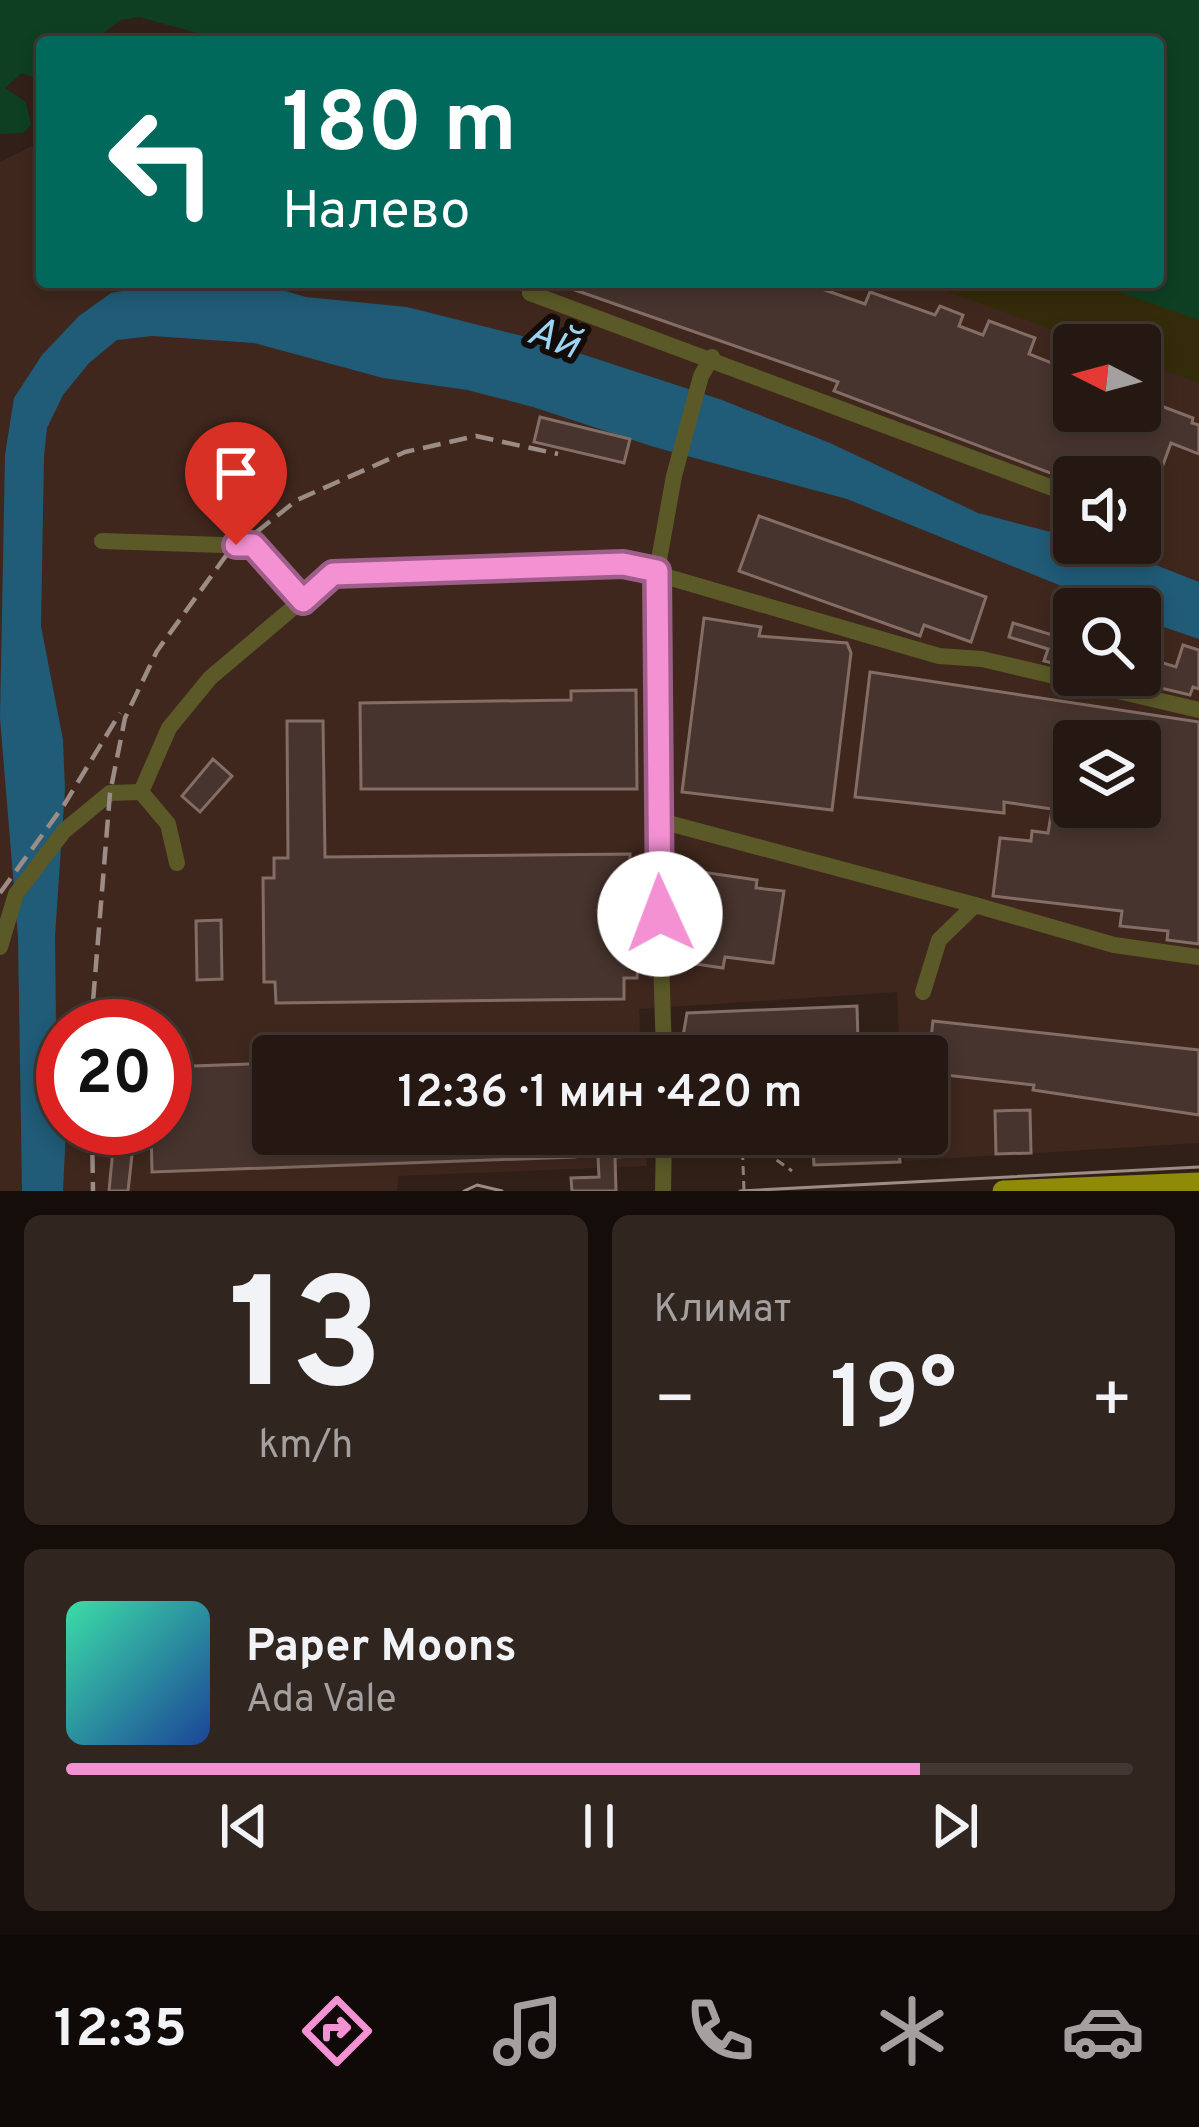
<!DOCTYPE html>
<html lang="ru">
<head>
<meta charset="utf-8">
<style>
  :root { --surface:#251812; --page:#312520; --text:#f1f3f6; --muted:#a3a09f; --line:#423732; --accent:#f491d3 }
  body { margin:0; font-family:Overpass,sans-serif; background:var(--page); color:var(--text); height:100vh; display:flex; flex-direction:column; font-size:45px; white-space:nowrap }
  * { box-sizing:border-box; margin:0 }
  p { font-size:39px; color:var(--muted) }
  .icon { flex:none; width:66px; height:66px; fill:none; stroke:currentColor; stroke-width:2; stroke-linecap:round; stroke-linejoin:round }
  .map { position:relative; height:1191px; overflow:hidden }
  .panel { display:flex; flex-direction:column; gap:24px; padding:24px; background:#140d0a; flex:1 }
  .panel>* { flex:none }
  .banner { position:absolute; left:36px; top:36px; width:1128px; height:252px; border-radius:12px; box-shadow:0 6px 18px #0003,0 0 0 3px var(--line); background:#00695c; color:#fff; overflow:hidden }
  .needle { width:78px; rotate:276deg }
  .fabs { position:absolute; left:1053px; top:324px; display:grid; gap:24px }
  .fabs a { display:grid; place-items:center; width:108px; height:108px; border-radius:12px; background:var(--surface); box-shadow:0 6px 18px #0003,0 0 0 3px var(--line); font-size:60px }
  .speed { position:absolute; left:36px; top:999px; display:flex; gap:24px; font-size:60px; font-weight:700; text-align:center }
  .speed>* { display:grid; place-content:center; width:156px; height:156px; border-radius:50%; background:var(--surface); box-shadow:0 6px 18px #0003,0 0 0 3px var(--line); line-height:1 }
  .speed .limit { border:18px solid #d22; background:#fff; color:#111 }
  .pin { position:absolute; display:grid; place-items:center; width:102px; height:102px; color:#fff; margin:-123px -51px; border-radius:50% 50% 50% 0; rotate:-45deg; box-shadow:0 0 12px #0007 }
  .pin .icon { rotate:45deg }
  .me { position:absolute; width:132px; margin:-66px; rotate:358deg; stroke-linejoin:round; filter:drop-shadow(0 0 9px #0008) }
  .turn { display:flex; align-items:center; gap:42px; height:252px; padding:0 48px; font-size:54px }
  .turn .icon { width:156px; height:156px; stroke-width:2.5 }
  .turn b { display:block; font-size:84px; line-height:102px }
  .big { font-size:90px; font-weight:600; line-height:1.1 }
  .panel .widget { flex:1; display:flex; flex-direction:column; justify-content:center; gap:18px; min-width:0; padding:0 42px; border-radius:18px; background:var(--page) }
  .panel .dial { align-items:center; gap:0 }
  .dial b { font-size:156px; line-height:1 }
  .song { display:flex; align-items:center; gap:36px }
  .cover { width:144px; height:144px; border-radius:18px; background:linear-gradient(135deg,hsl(160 70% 55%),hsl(220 70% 35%)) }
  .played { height:12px; border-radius:6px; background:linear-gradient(90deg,var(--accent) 80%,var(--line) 80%) }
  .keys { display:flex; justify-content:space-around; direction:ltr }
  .heat { display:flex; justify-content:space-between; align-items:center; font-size:66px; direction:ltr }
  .panel .tiles { flex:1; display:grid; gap:24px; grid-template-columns:1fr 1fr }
  .widget:last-child { grid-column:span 2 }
  .trip { position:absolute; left:252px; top:1035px; width:696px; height:120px; border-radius:12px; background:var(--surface); box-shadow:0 6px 18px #0003,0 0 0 3px var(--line); font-weight:600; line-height:120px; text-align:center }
  .tab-bar { display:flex; height:192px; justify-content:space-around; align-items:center; background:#0f0a07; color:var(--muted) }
  .tab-bar .icon { width:84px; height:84px }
  .tab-bar .on { color:var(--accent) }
  .tab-bar b { font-size:54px; color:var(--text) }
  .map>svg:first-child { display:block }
</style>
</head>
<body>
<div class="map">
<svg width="1199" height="1191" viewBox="0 0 1199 1191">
  <rect width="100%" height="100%" fill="#312018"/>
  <path fill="#3f271d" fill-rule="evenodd" d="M42,141V282H938L1110,345H1074V411H1140V356L1199,378V1143L904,1161L903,1134H927V1056H900L897,992L639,1009L641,1056H273V1134H646L647,1166L398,1176L397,1191H0V162ZM1074,477H1140V543H1074ZM1074,609H1140V675H1074ZM1074,741H1140V807H1074ZM63,1026H165V1128H63Z"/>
  <polygon fill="#0e3f23" points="0,0 1199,0 1199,343 1031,282 1158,282 1158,42 271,42 208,36 139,17 121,20 96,39 42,42 42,81 22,73 5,88 26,102 31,125 23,133 0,134"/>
  <polygon fill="#332b0a" points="922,282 1091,282 1199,320 1199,383 1140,361 1140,345 1095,345"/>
  <polygon fill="#205b77" points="172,282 255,282 306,297 407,307 542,341 722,400 830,443 978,513 1074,538 1074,543 1120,551 1199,582 1199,639 1140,619 1140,609 1118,609 847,499 654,447 533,407 467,390 383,378 254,343 152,336 117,340 89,363 63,395 47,428 44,456 41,626 63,740 65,789 55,936 56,1023 63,1050 66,1128 63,1191 22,1191 18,937 0,718 5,455 14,398 42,355 79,316 111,293"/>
  <g fill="#48342e" stroke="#836d65" stroke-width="3" fill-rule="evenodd">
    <polygon points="552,282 802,282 865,304 870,292 935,315 940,306 963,315 959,326 983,335 989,321 1035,338 1029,354 1074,372 1074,411 1140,411 1140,398 1193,418 1192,423 1199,425 1199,454 1171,443 1157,481 1128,470 1125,477 1074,477 1074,482 834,391 838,382"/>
    <polygon points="540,417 630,439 624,463 534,442"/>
    <polygon points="759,516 986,597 971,642 924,625 920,636 739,571"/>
    <polygon points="704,618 761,627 759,636 847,643 851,653 832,810 682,792"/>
    <polygon points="1013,623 1052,635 1054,629 1074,635 1074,668 1044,661 1048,649 1009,637"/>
    <polygon points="1183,645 1199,650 1199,689 1193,687 1190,695 1110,676 1140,675 1140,656 1176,667"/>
    <path d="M870,672L1199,722V944L1167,940L1168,931L1120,926L1122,911L993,896L1000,838L1031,841L1032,831L1048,833L1052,809L1004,802V813L855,797ZM1074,741H1140V807H1074Z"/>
    <polygon points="636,690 637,789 361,789 360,703 571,700 571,691"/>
    <polygon points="287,721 323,721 325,857 630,854 630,864 639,864 640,937 637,978 624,978 624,999 276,1003 275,982 264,982 263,878 274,878 274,858 288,858"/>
    <polygon points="213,759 232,776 200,812 182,796"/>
    <polygon points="695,871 757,880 756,888 784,891 773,963 725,957 723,968 682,962"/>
    <polygon points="221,920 222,979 197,980 196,921"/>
    <polygon points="857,1006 858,1043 851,1043 851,1056 809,1056 808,1045 689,1050 689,1041 682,1042 687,1013"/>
    <polygon points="933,1021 1199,1050 1199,1115 1033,1090 1034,1085 927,1073"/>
    <polygon points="273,1063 273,1134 574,1134 575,1157 152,1172 151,1128 165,1128 165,1067"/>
    <polygon points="1030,1110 1031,1153 996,1154 995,1111"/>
    <polygon points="115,1128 135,1128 128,1191 109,1191"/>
    <polygon points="597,1134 635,1134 636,1156 615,1157 616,1191 572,1191 571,1178 599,1177"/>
    <polygon points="812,1134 898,1134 900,1162 814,1165"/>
  </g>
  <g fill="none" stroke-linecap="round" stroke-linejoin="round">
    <g stroke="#90827c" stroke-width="3" stroke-dasharray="9 6" stroke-linecap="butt">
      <polyline points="740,1134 792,1171"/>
      <polyline points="802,1134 803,1158"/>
      <polyline points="742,1136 744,1191"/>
    </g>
    <g stroke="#5a5927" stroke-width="16">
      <polyline points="530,293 1074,496"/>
      <polyline points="102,541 253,546 303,601"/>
      <polyline points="141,792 169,728 210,678 333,574 623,564 939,656 982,659 1199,710"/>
      <polyline points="657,820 975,905"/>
      <polyline points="0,947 16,894 64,831 110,793 141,792 168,824 177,863"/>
      <polyline points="923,992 939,940 975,905 1114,945 1199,957"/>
      <polyline points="664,1056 657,820 657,571 674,476 701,376 712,357"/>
      <polyline points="663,1191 664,1134"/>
    </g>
    <polyline stroke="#8f8b09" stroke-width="21" points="1003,1191 1199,1183"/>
    <g stroke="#9b8c86" stroke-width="3">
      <polyline points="464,1191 477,1185 502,1191"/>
      <polyline points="740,1191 1199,1167"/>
    </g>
    <g stroke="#9b8c86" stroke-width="4.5" stroke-dasharray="18 9" stroke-linecap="butt">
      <polyline points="0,893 64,805 120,713"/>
      <polyline points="91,1026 110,793 125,718 157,651 225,557 297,500 405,452 476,436 558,454"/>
      <polyline points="92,1128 93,1191"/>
    </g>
  </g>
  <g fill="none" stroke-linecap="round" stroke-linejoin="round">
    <g stroke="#9f5e89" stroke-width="30">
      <polyline id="route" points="236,545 253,545 303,601 333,574 623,564 657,571 660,914"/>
    </g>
    <use href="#route" stroke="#f491d3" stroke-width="21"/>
  </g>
  <g text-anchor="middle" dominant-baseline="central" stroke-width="12" stroke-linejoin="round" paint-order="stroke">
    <g font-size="42" font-style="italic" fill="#9ad4f5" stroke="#130b08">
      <text transform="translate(553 340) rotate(20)">Ай</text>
    </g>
  </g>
</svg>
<div class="fabs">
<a><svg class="needle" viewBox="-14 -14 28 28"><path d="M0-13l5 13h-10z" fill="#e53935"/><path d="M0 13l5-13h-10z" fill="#a3a09f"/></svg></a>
<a><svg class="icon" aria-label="sound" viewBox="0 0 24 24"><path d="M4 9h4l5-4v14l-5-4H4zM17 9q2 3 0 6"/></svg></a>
<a><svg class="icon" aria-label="search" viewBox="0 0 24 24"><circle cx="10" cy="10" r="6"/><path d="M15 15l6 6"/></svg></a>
<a><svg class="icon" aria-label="layers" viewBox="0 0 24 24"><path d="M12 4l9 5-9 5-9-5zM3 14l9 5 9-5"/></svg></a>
</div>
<div class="speed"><div class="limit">20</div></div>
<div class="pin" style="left:236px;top:545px;background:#d93025"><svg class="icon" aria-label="arrive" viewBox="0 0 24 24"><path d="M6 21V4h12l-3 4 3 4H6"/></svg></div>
<svg class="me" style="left:660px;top:914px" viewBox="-20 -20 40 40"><circle r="19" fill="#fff"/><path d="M0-13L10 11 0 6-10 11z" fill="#f491d3"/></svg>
<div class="trip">12:36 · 1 мин · 420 m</div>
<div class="banner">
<div class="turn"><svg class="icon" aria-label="left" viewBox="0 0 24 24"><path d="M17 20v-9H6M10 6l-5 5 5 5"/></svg><div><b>180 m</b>Налево</div></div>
</div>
</div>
<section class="panel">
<div class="tiles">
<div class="widget dial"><b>13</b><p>km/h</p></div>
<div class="widget"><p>Климат</p>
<div class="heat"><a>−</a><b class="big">19°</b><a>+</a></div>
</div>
<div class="widget">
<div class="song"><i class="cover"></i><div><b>Paper Moons</b><p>Ada Vale</p></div></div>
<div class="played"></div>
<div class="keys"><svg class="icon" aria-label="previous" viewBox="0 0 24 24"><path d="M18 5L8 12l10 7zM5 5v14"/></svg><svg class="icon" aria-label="pause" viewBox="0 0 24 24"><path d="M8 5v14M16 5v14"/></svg><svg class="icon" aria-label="next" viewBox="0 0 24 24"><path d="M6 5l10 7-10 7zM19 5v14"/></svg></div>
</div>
</div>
</section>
<nav class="tab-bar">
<b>12:35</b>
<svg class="icon on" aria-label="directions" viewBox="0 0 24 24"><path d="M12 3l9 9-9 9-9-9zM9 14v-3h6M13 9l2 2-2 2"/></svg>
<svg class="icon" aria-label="music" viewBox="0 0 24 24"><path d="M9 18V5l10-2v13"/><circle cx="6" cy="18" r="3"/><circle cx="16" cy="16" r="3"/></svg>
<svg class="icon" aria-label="phone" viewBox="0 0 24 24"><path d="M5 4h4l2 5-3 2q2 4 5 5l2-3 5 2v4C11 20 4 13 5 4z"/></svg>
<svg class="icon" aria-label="climate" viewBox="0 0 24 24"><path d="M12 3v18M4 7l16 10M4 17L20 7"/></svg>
<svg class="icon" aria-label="car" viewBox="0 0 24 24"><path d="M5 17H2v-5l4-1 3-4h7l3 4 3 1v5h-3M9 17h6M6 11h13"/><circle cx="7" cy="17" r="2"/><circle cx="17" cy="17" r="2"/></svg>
</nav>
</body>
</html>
